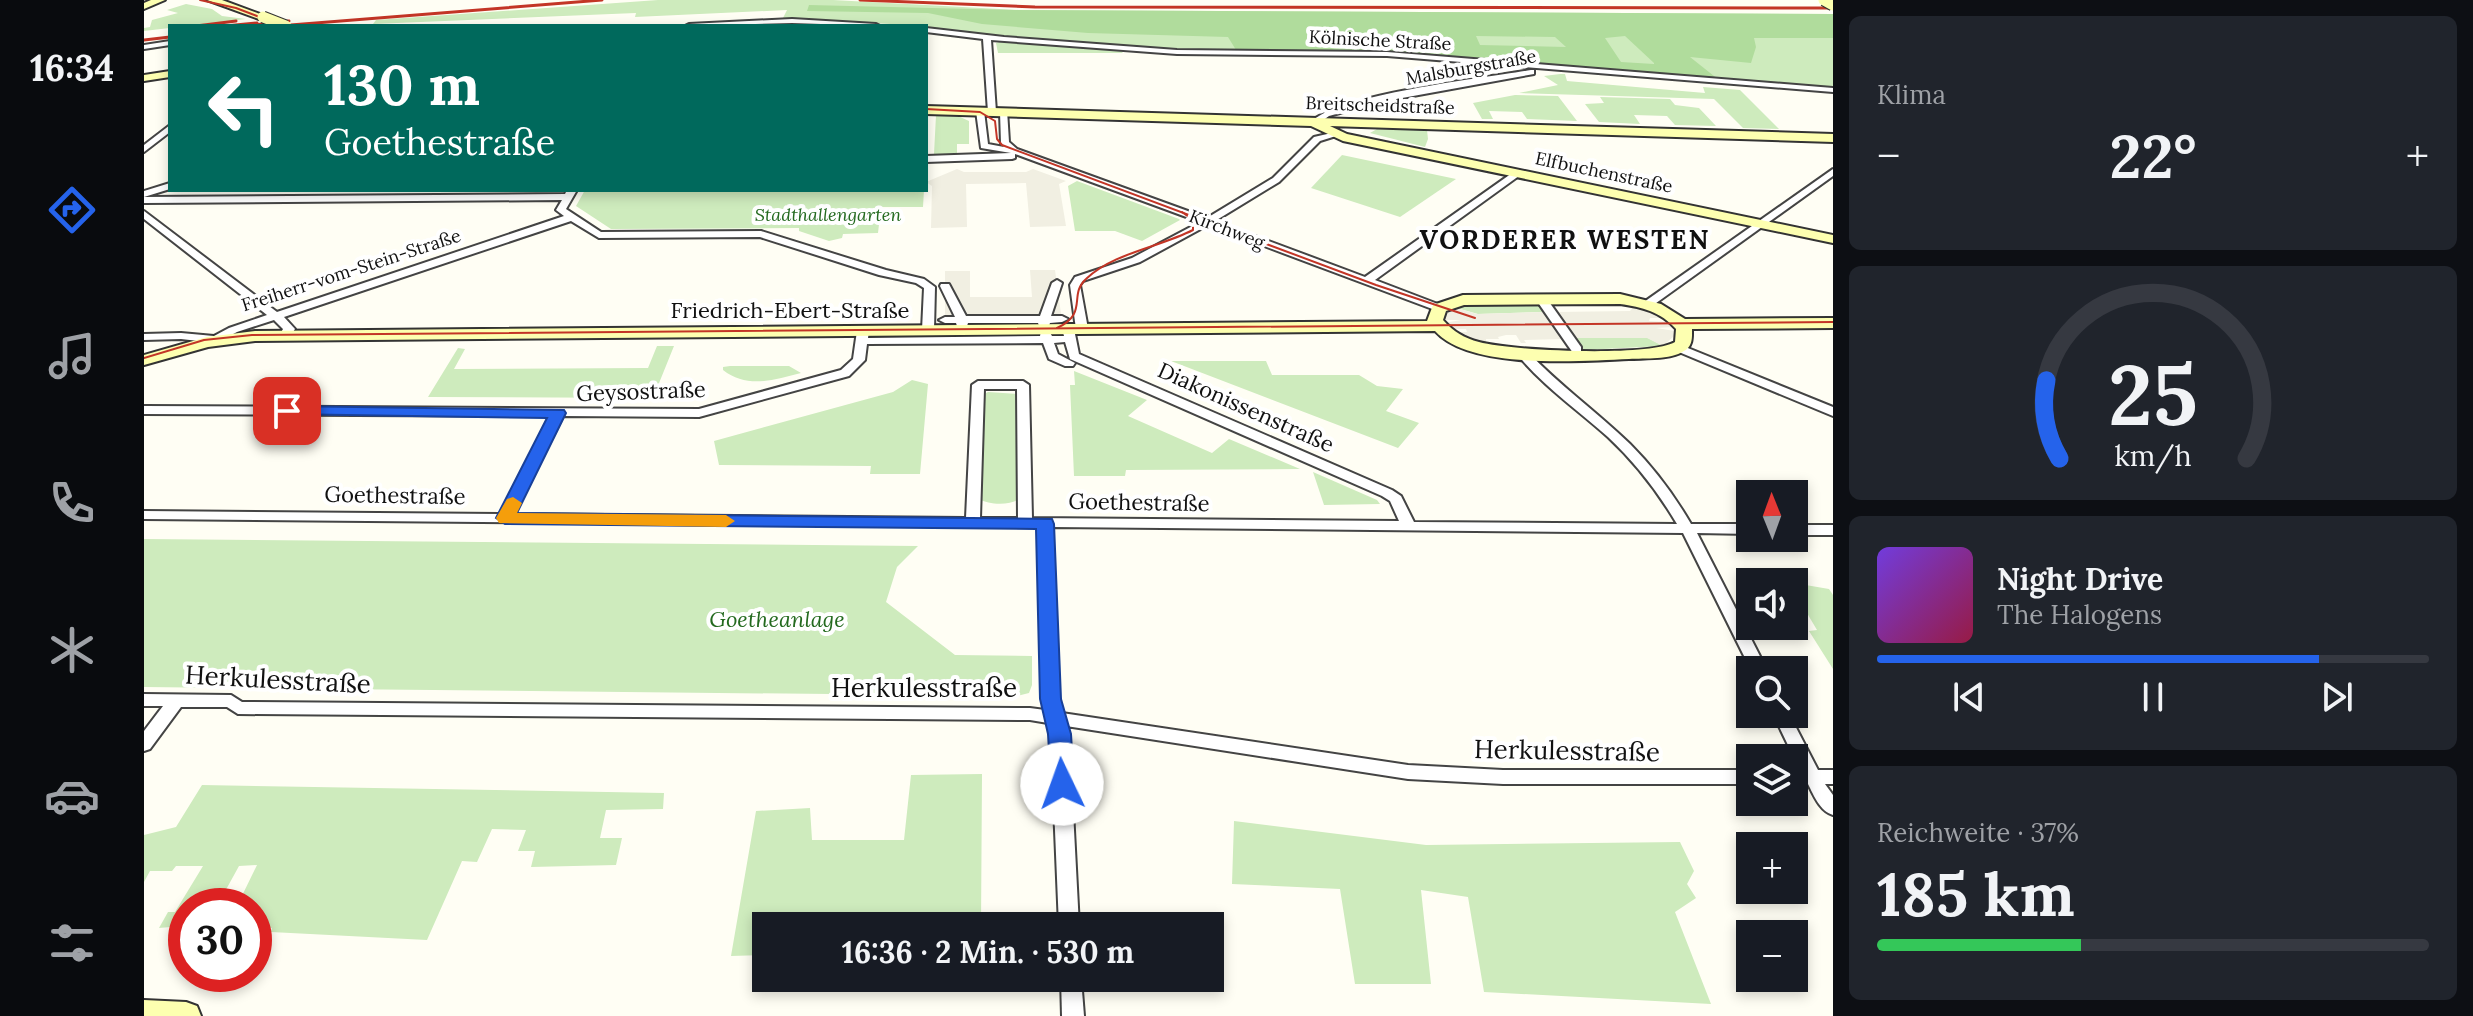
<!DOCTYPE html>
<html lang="de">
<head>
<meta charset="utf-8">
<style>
  :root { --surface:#171b24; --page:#20242c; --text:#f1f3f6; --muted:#9ea1a6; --line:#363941; --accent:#2563eb }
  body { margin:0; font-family:Lora,serif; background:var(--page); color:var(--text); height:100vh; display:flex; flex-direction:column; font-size:30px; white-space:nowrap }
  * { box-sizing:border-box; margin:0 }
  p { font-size:26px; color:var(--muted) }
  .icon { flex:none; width:44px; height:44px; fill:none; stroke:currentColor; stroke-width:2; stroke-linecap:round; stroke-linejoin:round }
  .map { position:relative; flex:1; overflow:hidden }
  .panel { display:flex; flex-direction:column; gap:16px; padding:16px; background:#0d0f14; width:640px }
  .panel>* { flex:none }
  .top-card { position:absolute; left:24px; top:24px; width:760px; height:168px; border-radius:0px; box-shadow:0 4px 12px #0003; background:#00695c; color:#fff; overflow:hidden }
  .needle { width:52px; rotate:359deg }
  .fabs { position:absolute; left:1592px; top:480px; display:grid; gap:16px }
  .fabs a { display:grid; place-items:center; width:72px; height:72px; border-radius:0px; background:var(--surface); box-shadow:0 4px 12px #0003; font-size:40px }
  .speed { position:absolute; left:24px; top:888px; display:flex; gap:16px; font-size:40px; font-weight:700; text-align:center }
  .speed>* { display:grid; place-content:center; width:104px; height:104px; border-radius:50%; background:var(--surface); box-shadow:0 4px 12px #0003; line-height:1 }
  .speed .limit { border:12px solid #d22; background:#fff; color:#111 }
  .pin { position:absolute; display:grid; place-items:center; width:68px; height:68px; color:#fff; margin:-34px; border-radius:16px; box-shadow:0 4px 12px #0006 }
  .me { position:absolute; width:88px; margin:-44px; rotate:357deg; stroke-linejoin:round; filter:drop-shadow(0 0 6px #0008) }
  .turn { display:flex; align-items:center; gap:28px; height:168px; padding:0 24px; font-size:36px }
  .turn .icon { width:104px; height:104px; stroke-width:2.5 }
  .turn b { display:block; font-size:56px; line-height:68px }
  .big { font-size:60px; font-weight:700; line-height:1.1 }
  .panel .widget { flex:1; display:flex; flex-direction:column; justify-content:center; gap:12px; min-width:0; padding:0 28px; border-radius:12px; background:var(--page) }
  .panel .dial { align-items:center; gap:0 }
  .dial svg { height:208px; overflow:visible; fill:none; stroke:var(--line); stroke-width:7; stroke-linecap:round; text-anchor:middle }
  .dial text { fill:var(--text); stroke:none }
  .song { display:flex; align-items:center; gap:24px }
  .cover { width:96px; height:96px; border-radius:12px; background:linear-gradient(135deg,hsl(260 70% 55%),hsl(340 70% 35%)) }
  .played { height:8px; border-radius:4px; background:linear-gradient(90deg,var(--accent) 80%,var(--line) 80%) }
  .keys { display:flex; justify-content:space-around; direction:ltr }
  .heat { display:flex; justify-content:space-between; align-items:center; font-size:44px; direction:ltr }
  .charge { height:12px; border-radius:6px; background:linear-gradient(90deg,#34c759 37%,var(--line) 0) }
  .trip { position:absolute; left:608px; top:912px; width:472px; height:80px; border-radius:0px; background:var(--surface); box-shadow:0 4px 12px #0003; font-weight:700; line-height:80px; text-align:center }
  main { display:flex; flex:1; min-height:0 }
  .tab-bar { display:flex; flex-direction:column; width:144px; justify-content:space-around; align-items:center; background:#090b0e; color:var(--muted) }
  .tab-bar .icon { width:56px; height:56px }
  .tab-bar .current { color:var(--accent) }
  .tab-bar b { font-size:36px; color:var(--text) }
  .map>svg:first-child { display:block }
</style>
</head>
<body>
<main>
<nav class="tab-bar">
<b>16:34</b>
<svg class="icon current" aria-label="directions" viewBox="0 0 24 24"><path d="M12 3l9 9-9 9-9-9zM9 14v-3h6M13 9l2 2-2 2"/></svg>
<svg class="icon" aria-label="music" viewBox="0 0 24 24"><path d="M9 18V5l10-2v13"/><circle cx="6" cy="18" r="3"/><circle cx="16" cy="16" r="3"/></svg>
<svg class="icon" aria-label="phone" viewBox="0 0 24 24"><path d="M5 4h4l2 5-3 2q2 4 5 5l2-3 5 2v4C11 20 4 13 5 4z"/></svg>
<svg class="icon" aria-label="climate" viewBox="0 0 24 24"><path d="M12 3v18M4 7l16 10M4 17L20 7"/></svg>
<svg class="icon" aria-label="car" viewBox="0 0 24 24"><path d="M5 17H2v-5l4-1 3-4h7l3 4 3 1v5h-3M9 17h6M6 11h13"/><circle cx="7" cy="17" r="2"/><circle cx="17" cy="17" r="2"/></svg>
<svg class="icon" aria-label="filters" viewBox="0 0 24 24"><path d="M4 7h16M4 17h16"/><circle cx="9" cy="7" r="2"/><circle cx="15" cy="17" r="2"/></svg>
</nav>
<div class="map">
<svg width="1689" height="1016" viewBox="0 0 1689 1016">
  <rect width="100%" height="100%" fill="#fffef4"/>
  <g fill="#ceebbd">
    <polygon points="514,0 689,0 875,10 1689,14 1689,88 1229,52 1032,50 861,38 782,28 782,26 639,18 643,10 491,17 492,13 229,24 232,20"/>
    <polygon points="42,4 68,9 78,16 102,19 0,31 0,28 6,27 8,20 34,13 23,10"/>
    <polygon points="859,41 973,48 979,53 854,53 852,43"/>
    <polygon points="1416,74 1421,74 1423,81 1561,93 1559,87 1596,90 1635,129 1599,128 1570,99 1375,93 1414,85 1400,76"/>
    <polygon points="1371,95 1414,96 1433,121 1383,119 1378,112 1345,111 1349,119 1338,119 1329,103"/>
    <polygon points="1456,97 1526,99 1531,105 1555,108 1572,126 1531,125 1523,116 1490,115 1496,124 1455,122 1441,104 1460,103"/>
    <polygon points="792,115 814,116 825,121 825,144 813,144 813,154 790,154"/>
    <polygon points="1233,129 1283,130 1284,139 1281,147 1226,133"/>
    <polygon points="1198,155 1312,179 1256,217 1167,188"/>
    <polygon points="933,181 1035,219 1036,220 998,241 971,231 931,231 924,186"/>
    <polygon points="441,190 780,190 779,207 737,207 734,233 699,234 698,238 685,241 655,231 655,228 467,229 432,206"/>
    <polygon points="1392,301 1399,312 1334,314 1309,307"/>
    <polygon points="1430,338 1504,338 1519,346 1439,350"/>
    <polygon points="513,346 530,346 509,398 284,397 314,348 321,349 310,369 504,368"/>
    <polygon points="1027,361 1122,361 1128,375 1215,375 1233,386 1259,389 1242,411 1275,423 1254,448"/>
    <path d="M586,366H645L657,373C630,380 603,389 579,370V367Z"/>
    <polygon points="930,371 1003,400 984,416 1068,453 1085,439 1156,469 982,470 981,476 930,476 926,385 931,385"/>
    <polygon points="768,380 784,384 776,474 726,474 727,466 575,465 570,441 749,392"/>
    <path d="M844,392L875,394L876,498C867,506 845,505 835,499L839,395Z"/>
    <polygon points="1169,472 1233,500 1236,504 1180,505"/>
    <polygon points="0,539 774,546 753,567 742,602 811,655 888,656 888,685 885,693 873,696 0,687"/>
    <polygon points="1650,583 1685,589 1689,595 1689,669 1665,631 1673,630 1657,603 1650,597"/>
    <polygon points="838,774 837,926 631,923 622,926 622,955 587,956 612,811 666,808 668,840 760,840 767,775"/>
    <polygon points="58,785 520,793 519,809 462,810 456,838 478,838 472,865 387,867 391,851 374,851 382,830 348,829 333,862 318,861 283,940 127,932 128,928 110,927 110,906 93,906 113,865 95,866 73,906 42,906 42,930 37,930 38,926 15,928 24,912 31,912 59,866 32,866 28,871 6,871 0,882 0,835 32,827"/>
    <polygon points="1090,821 1282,845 1536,842 1550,871 1543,884 1552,898 1531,912 1567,1004 1340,992 1324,897 1277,890 1287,984 1211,984 1196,889 1088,884"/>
  </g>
  <path fill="#b0dc9c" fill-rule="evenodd" d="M665,5L870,10L1689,14V38H1610L1612,47L1607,63L1546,57L1575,80L1208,50H1092L1084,37L944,33L838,24L784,13L663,11ZM1332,36L1411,37L1422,47L1336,45ZM1481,36L1510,63V64L1477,62L1461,38Z"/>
  <g fill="#f1efe2">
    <polygon points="813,169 820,172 882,172 889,169 922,181 915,184 922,226 886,227 882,183 822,184 823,227 787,228 788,186 782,182"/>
    <polygon points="886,270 911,270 918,321 914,325 804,326 801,323 801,271 826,271 826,297 888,297"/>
    <polygon points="1392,301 1405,301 1412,312 1486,311 1491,305 1521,318 1506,318 1505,321 1525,322 1529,327 1512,328 1531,331 1531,335 1519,346 1503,338 1431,338 1439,350 1427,350 1419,339 1380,340 1382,343 1377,343 1372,335 1362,335 1354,337 1355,339 1342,339 1342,348 1307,332 1323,332 1322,329 1304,329 1300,323 1317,320 1299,320 1299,316 1309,307 1333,314 1399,312"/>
  </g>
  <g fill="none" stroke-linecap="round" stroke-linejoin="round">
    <g stroke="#444" stroke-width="4">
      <g id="street">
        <polygon points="648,19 732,24 736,26 648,23 541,26 545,24"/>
        <polygon points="782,28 860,37 1033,50 1243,52 1689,88 1689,92 1243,56 1033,54 847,40 852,112 848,115 844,112 839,39 782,32"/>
        <polygon points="26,41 26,45 0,49 0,45"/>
        <path d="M1387,70H1390V74L1236,102L1185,116L1175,123L1168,121C1199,94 1340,78 1387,70Z"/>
        <polygon points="836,108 840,111 844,144 860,147 857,143 856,112 863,110 865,142 873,149 1063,218 1129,178 1170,137 1192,132 1192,136 1176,141 1135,182 1071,221 1221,277 1371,171 1379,173 1231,280 1299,306 1299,310 1291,310 1064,225 996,262 939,281 936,285 944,329 938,332 932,329 926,285 931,277 988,258 1056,222 871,154 871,158 868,159 782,162 782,156 867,153 837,148 832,111"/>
        <polygon points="26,125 26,132 0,152 0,145"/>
        <polygon points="1689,169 1689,176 1508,306 1500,306 1500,302"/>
        <polygon points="26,183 26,189 0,197 0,191"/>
        <polygon points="423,190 433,190 422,209 457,232 617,231 742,270 780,279 791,287 790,330 784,333 778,330 780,288 772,283 735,275 616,237 455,238 427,221 140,317 151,329 145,338 137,338 135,336 139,329 130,320 93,332 72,343 37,339 0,340 0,334 37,333 70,336 85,328 123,315 0,219 0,211 133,312 420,216 412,210 418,200 0,203 0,197 421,194"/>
        <polygon points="913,280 918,283 907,316 918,316 924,319 918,322 906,323 904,328 896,328 894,323 824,323 822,329 814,329 812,323 801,323 795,320 801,317 811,317 796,286 797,284 805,284 822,316 896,316 908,283"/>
        <polygon points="1399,298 1403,299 1437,347 1437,353 1429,353 1393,301"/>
        <path d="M924,326L930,329L935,354L1248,490L1257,496L1270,522L1533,524C1514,492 1491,462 1464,437C1434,410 1399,386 1373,354L1375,351H1383C1415,385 1453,412 1486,444C1510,468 1530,495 1547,524H1606V534L1553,533L1623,670H1607L1539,533L908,527L914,699L918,713L1264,765L1359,770H1606V784H1359L1264,779L922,726L925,734L935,926H915L907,734L904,723L886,720L94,714L83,707H37L6,749L0,751V731L19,706H0V694L87,695L98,702L886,708L901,710L898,699L894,527L0,519V511L356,514L406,416L0,414V406L555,409L697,370L709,359L713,331L719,328L725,331L724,338L896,336L897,331H905L908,336H920L918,329ZM921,342L926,359L1238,496L1246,501L1255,521L888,518L885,385L879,381H834L828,385L822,518L370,514L419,416L555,417L705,376L721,360L723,344L899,343L905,359L921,366H929L931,363L914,354L910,343ZM840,389H873L874,518H836Z"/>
        <polygon points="1534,344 1689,407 1689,416 1530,350 1530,346"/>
        <rect x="1650" y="525" width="39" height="10"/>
        <path d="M1629,714H1645L1674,770H1689V784H1681L1689,795V815C1676,811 1670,796 1664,784H1650V770H1656Z"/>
        <polygon points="917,978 937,978 940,1016 918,1016"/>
      </g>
    </g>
    <g stroke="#333" stroke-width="4">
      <g id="secondary">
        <polygon points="7,0 21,0 0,9 0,3"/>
        <polygon points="63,0 78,0 124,17 115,19"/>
        <polygon points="26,71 26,77 0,81 0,75"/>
        <polygon points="782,106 1689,134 1689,142 1186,126 1203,134 1689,235 1689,243 1199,141 1167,126 782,114"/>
        <path d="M1476,294L1517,304L1541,319L1689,318V328L1548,329C1548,337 1549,346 1540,351C1526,360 1501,358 1485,359C1435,361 1326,370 1291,331L111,341L64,347L0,365V355L63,337L111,331L1283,321L1289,305L1319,295ZM1476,304C1498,307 1517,312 1532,329L1531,342C1505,357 1368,351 1335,342C1320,338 1310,332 1299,320L1302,311L1320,305Z"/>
        <polygon points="0,1000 42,1002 53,1006 57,1016 0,1016"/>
      </g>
    </g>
    <use href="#street" fill="#fff" fill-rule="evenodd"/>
    <use href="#secondary" fill="#fdffb0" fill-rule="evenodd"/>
    <g stroke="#c33526" stroke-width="2">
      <polyline points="56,0 92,8 139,26"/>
      <polyline points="782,109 836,112 851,121 853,139 858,145 1232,285 1331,318"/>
      <path d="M913,328C945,313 924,295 942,279C969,253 1016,247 1049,230V220L1038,212"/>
      <polyline points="0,358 60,340 108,335 1689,322"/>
    </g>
    <g stroke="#c33526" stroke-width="3">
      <polyline points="716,0 891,7 1689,8"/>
      <polyline points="52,26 92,21"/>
      <polyline points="81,26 113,23"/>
      <polyline points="101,26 145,21"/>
      <polyline points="134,26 458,0"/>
      <polyline points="0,40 26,37"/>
    </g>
    <g stroke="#333" stroke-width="13" stroke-linecap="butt">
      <g id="secondary-bridge">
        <polyline points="1680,0 1689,5"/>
        <polyline points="119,17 142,26"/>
      </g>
    </g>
    <use href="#secondary-bridge" stroke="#fdffb0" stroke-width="11"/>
  </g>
  <polygon fill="#2563eb" stroke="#184099" stroke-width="2" points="143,406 420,410 422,413 373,513 908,519 910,524 917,699 927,734 930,784 926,790 918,793 910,790 907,784 904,734 896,699 892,529 361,524 352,518 403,418 137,414 135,411 137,408"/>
  <polygon fill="#f59e0b" points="369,497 378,503 373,513 582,515 591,521 582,527 355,523 352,518 363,499"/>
  <g text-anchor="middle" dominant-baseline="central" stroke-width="8" stroke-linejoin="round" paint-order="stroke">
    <g font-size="18" fill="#111" stroke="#fff">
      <text transform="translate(1236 40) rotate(3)">Kölnische Straße</text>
      <text transform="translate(1327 67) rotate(-10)">Malsburgstraße</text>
      <text transform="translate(1236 105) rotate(2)">Breitscheidstraße</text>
      <text transform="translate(1460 172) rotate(12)">Elfbuchenstraße</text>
      <text transform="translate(1083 229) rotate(21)">Kirchweg</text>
      <text transform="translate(207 270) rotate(-18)">Freiherr-vom-Stein-Straße</text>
    </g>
    <g font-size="18" font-style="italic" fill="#246a1f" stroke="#fff">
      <text x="684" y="214">Stadthallengarten</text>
    </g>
    <g font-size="22" fill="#111" stroke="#fff">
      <text x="646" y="310">Friedrich-Ebert-Straße</text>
      <text transform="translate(497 391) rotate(-2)">Geysostraße</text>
      <text transform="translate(1102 407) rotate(24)">Diakonissenstraße</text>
      <text transform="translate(251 495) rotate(1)">Goethestraße</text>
      <text transform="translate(995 502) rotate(1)">Goethestraße</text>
    </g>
    <g font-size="22" font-style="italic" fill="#246a1f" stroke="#fff">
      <text x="633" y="619">Goetheanlage</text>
    </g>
    <g font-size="26" font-weight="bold" letter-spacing="2" fill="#111" stroke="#fff">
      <text x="1421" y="239">VORDERER WESTEN</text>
    </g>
    <g font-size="26" fill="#111" stroke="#fff">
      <text transform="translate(134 679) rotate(3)">Herkulesstraße</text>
      <text x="780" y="687">Herkulesstraße</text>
      <text transform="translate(1423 750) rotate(1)">Herkulesstraße</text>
    </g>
  </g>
</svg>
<div class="fabs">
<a><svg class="needle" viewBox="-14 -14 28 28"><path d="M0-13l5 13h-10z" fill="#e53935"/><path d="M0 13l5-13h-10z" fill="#9ea1a6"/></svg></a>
<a><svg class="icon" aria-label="sound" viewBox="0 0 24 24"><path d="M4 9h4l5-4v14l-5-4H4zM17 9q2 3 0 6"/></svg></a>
<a><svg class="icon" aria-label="search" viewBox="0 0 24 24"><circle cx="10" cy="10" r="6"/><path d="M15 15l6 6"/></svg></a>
<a><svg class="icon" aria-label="layers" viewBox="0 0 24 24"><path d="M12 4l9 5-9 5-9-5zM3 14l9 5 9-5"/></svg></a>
<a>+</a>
<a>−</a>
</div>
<div class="speed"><div class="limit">30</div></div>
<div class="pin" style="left:143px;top:411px;background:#d93025"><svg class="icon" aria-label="arrive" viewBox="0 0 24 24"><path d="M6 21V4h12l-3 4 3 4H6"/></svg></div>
<svg class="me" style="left:918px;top:784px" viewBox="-20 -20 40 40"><circle r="19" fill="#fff"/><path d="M0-13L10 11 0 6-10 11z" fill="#2563eb"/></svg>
<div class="trip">16:36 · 2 Min. · 530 m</div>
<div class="top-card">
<div class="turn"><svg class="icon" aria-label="left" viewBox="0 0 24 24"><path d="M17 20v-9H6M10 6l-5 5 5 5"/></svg><div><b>130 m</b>Goethestraße</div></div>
</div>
</div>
<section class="panel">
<div class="widget"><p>Klima</p>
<div class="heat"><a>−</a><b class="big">22°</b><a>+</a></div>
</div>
<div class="widget dial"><svg viewBox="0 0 100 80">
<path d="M14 69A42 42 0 1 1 86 69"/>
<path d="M14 69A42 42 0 0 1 9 39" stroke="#2563eb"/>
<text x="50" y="56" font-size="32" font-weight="700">25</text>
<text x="50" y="72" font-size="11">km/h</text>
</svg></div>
<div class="widget">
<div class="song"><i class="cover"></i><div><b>Night Drive</b><p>The Halogens</p></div></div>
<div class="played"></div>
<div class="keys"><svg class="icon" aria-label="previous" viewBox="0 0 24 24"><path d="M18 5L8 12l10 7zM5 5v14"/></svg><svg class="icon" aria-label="pause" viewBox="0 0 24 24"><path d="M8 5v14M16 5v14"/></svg><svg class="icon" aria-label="next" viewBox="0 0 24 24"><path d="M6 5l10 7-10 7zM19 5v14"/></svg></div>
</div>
<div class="widget"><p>Reichweite · 37%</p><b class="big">185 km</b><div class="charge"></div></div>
</section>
</main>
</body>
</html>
